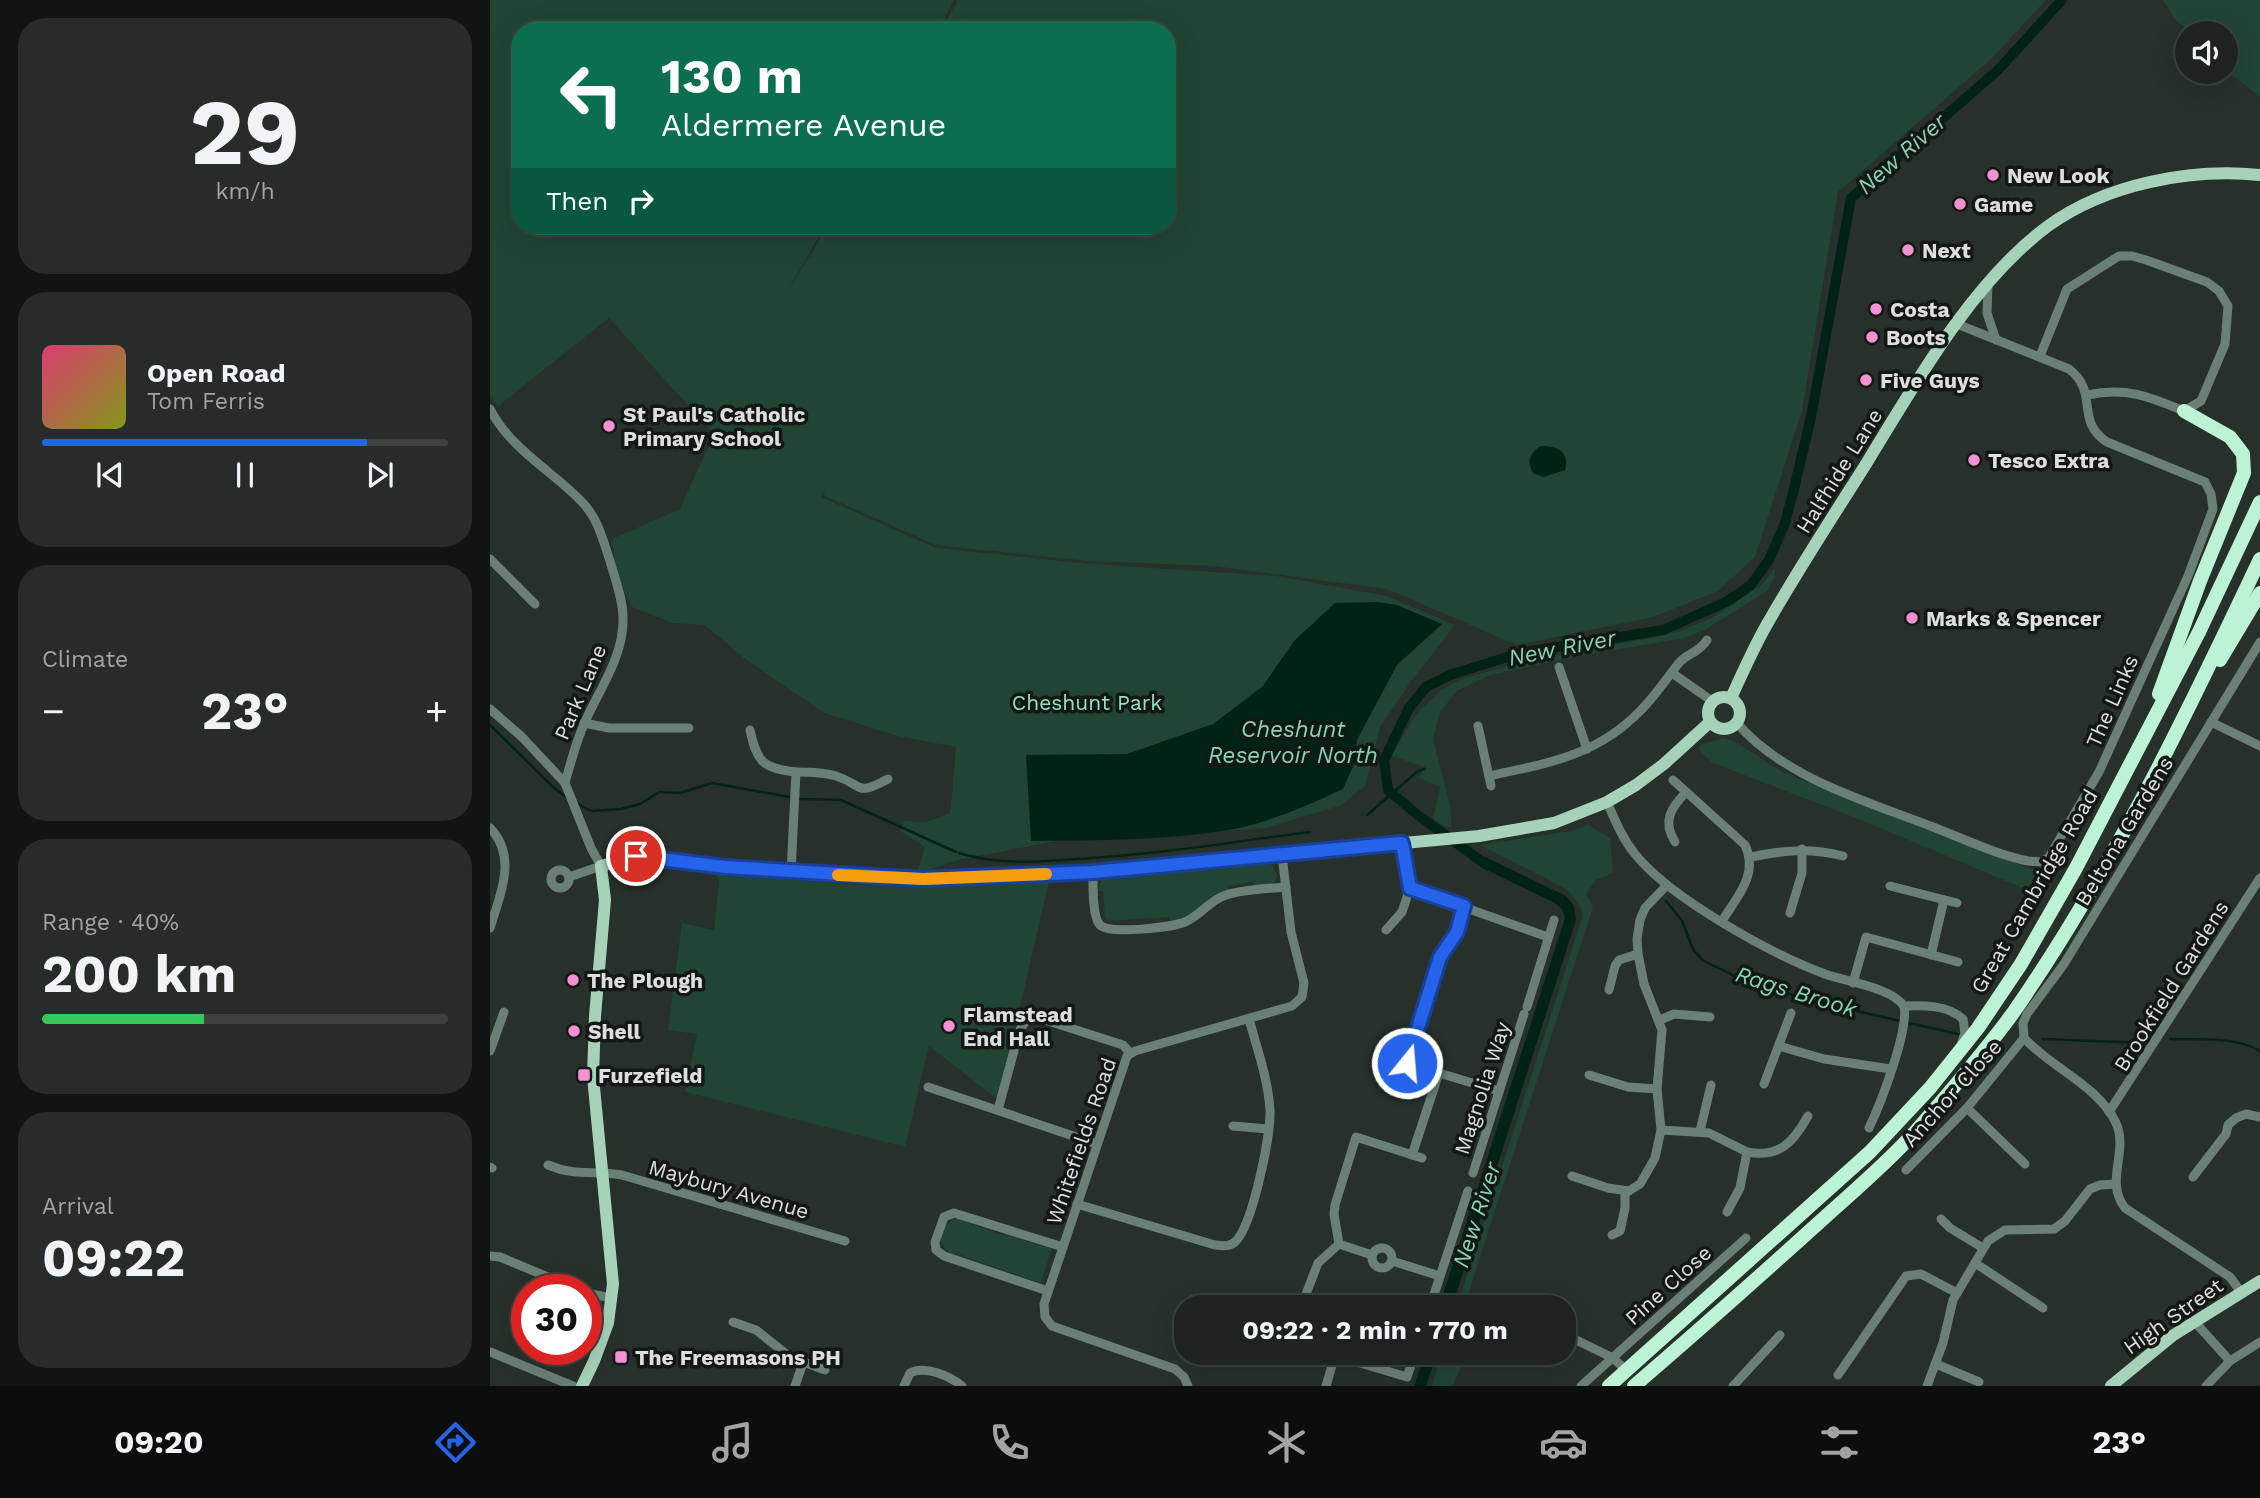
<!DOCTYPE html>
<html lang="en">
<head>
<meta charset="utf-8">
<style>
  :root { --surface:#1d2420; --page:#252c29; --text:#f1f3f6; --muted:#a0a4a5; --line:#3b413e; --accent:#2563eb }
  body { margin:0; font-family:"Work Sans",sans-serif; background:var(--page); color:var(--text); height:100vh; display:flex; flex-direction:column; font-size:26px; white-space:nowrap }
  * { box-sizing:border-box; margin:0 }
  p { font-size:23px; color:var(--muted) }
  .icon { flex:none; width:38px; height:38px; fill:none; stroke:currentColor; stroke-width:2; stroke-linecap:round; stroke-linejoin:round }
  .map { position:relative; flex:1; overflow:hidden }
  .details { display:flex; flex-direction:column; gap:18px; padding:18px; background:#101412; width:490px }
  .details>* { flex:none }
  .banner { position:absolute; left:21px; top:21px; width:665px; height:214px; border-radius:28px; box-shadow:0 7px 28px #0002,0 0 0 2px var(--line); background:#0b6e4f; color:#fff; overflow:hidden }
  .buttons { position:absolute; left:1685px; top:21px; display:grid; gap:14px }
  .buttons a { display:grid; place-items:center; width:63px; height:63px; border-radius:50%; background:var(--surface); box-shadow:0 7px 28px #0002,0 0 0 2px var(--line); font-size:35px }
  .speed { position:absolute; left:21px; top:1274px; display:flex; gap:14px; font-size:35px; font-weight:700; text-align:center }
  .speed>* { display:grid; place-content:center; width:91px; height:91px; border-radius:50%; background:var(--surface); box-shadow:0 7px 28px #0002,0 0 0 2px var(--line); line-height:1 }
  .speed .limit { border:10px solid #d22; background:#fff; color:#111 }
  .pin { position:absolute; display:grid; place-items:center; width:60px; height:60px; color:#fff; margin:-30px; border:4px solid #fff; border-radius:50%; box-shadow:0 2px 7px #0007 }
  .me { position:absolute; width:77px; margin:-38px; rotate:17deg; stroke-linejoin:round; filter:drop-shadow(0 0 5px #0008) }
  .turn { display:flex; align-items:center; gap:24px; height:147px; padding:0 35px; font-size:32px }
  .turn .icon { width:91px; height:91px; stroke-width:2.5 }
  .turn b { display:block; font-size:49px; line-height:60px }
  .then { display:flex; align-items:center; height:66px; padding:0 35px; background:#0003; gap:14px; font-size:26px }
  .big { font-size:52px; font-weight:700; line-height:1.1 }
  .details .card { flex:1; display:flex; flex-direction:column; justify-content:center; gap:10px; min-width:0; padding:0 24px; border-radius:28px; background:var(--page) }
  .details .dial { align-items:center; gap:0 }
  .dial b { font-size:91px; line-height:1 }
  .song { display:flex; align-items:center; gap:21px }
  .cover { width:84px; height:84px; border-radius:10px; background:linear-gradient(135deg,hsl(340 70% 55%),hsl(70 70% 35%)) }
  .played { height:7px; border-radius:4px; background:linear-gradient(90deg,var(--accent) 80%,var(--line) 80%) }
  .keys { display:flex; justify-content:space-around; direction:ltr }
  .heat { display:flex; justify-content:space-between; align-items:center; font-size:38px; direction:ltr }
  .charge { height:10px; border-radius:5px; background:linear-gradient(90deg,#34c759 40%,var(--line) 0) }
  .trip { position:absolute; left:684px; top:1295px; width:402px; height:70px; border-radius:28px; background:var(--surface); box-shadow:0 7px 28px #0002,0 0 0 2px var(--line); font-weight:700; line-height:70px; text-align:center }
  .tab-bar { display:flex; height:112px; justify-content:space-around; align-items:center; background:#0c0e0d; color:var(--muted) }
  .tab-bar .icon { width:49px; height:49px }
  .tab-bar .active { color:var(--accent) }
  .tab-bar b { font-size:32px; color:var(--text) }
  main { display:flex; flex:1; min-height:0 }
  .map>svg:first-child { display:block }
</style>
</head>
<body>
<main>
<section class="details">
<div class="card dial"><b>29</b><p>km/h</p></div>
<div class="card">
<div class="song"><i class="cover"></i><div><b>Open Road</b><p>Tom Ferris</p></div></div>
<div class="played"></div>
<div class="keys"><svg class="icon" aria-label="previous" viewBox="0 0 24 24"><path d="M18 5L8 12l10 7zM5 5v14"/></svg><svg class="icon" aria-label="pause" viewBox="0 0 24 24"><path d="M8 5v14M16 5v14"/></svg><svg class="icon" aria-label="next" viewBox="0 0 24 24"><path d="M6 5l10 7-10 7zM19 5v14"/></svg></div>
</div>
<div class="card"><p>Climate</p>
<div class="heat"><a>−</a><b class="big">23°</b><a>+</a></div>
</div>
<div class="card"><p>Range · 40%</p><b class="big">200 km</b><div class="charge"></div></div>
<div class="card"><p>Arrival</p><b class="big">09:22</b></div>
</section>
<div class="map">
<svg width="1770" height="1386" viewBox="0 0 1770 1386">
  <rect width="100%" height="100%" fill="#27302b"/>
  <g fill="#204533">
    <polygon points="0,0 464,0 448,30 30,30 30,226 335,226 294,297 338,226 677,226 677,30 451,30 468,0 1556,0 1501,59 1348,192 1312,411 1265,557 1228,591 1163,617 1027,645 897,589 724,566 598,561 446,545 333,495 338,484 331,497 446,548 601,564 786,576 897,596 965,625 922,680 890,727 875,786 849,806 776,828 567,841 472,859 427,873 435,847 410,831 414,821 436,822 459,814 461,807 466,747 408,736 334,713 254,658 215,625 183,623 142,607 135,593 126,567 122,539 190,509 224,434 119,318 8,406 0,394"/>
    <polygon points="1673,0 1770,0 1770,97 1736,70 1736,33 1700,33 1685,19"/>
    <polygon points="1284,568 1285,575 1277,591 1213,631 1190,639 1088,656 1000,675 967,691 950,712 943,739 960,805 962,827 956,827 943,819 950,787 929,778 935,767 902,756 924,717 950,691 971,679 1048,658 1167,637 1192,630 1222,618 1274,583"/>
    <polygon points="1233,738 1246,742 1292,772 1561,877 1552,896 1371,820 1223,763 1208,749 1211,745"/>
    <polygon points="1098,825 1120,838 1123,873 1106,880 1096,894 1103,907 974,1307 967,1307 1093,915 1090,907 1078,890 990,845 1080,831"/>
    <polygon points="781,864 787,875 785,884 765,888 763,882 738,886 739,891 700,917 682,923 679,917 619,921 615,917 613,891 607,891 612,879"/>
    <path d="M226,874L367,885H484L559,882C542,955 526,1027 507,1099L439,1046L415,1147L195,1092L207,1034L178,1030L192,923L224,930L229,881Z"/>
    <path d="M472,1217L477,1219V1223L513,1235L519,1233L533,1237L535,1241L555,1247L556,1244L562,1248L551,1283L465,1253L464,1256C442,1245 450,1221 472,1217Z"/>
    <polygon points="952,1353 978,1353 962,1386 942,1386"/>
  </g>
  <g fill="#002313">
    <path d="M1051,446C1068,446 1080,452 1075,470L1054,477L1044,474C1036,462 1039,453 1051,446Z"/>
    <path d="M887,602L907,605L952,624L907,665L867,740L865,762L853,789C816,806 779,823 738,830C673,841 606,840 541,841L536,755L637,754L723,724L773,686L804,641L845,603Z"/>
    <polygon points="995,857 1076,896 1084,906 1086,920 962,1307 949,1307 1075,918 1072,909 1065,903 990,867"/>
    <polygon points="935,1353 947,1353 936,1386 924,1386"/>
  </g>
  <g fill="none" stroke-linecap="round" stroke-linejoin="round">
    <g stroke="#002313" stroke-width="2.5">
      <polyline points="0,725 65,789 76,797"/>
      <polyline points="88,804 101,811 131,809 150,804 169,792 190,793 222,783 310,799 351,800 466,852"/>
      <polyline points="877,815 928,771 935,769"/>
      <path d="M469,853C508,865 545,862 586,859C664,855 742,842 820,832"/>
      <polyline points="1176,901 1192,921 1203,949 1212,960 1253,980 1318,1000 1468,1034"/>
      <polyline points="1553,1039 1654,1043"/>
      <path d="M1680,1039C1707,1040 1746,1036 1770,1051"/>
    </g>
    <polyline stroke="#002313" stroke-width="10" points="1001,866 991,861 929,816 898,790 894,760 919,708 936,687 960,675 1030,653 1173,630 1236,602 1260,586 1279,560 1295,523 1304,489 1321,417 1361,198 1508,70 1572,0"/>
    <g stroke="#6b8074" stroke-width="9">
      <polyline points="1498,284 1497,313 1506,340"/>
      <path d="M1550,356L1577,289L1629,256H1642L1656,260L1717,282L1729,291L1738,306L1735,344L1711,401L1694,411C1658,396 1636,387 1597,395"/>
      <path d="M0,409C21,450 63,471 93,503C108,519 113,540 120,561C125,579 133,599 133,618C134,656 110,688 95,722C86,741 81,762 75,783"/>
      <polyline points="0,559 45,604"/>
      <polyline points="1069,667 1097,749"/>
      <polyline points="1182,673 1222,701"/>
      <polyline points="0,709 32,737 75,783 101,848 111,866 79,877"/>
      <polyline points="1721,722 1770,746"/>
      <polyline points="94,723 119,728 199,728"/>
      <path d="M1247,723C1294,778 1376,801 1443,827C1474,839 1505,854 1538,861L1551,862L1559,857L1609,772L1698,576L1723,509L1721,494L1715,482L1617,442C1584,420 1610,393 1579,369L1467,324"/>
      <polyline points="988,726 1001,786"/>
      <path d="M260,730C267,763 273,768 306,772L301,872"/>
      <path d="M306,772C319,772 333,772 346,776C374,785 365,797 398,779"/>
      <path d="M999,776C1058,763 1107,756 1151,710C1165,696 1176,679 1189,663C1197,653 1208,654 1217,640"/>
      <path d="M1183,780L1255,845C1269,874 1247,897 1232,921"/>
      <path d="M1117,802C1125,820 1132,838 1145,854C1180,898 1281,954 1335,974C1357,982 1400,987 1414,1006"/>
      <path d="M0,828C28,857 10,895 0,928"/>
      <path d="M1185,842C1172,821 1181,808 1196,792"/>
      <polyline points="912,843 920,888 1058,937"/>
      <path d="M1261,857C1294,850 1320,848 1353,856"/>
      <circle cx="70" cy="879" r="9"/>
      <path d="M603,872C603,884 602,917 610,925C619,935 683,927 695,922C711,915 720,900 736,895C755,889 777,889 796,887"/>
      <polyline points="1400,886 1467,903"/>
      <polyline points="1300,913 1312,873 1312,849"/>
      <polyline points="896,930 912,912 920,888"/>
      <polyline points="1441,955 1454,900"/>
      <polyline points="1363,983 1376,937 1468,962"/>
      <polyline points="1119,990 1125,966 1129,960 1148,954"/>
      <path d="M1414,1006C1433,1005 1458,1005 1473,1019L1475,1033L1471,1045"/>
      <polyline points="1037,1007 1064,920"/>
      <polyline points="1170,1020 1184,1014 1220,1017"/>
      <polyline points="1534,1038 1533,1023 1537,1014 1574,964 1770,642"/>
      <path d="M1534,1038C1561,1068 1608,1085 1626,1123C1639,1152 1614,1181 1635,1208L1740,1277L1751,1292"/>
      <polyline points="1289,1046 1334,1059 1401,1069"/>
      <polyline points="0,1051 14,1012"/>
      <polyline points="900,1059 949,1073 922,1155"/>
      <polyline points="917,1063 950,957 967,932 974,907"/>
      <polyline points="949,1073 1009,1091"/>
      <polyline points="1099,1075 1138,1087 1167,1089"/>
      <polyline points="1274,1084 1301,1013"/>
      <polyline points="438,1087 607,1144"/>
      <polyline points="1477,1108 1535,1164"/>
      <path d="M508,1110L529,1032C534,1021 539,1017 552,1019L633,1045L640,1053"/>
      <polyline points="1619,1112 1770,878"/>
      <polyline points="743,1126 778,1129"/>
      <path d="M1379,1128C1391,1103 1419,1030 1414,1006"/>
      <polyline points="1171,1130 1219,1133 1257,1152 1250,1188 1237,1212"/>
      <polyline points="1210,1131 1221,1085"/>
      <path d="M1257,1152C1289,1158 1303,1143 1318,1116"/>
      <path d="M58,1165C86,1177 104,1170 132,1175L355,1241"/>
      <polyline points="0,1167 2,1168"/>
      <polyline points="1416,1170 1477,1108 1534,1038"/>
      <polyline points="983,1173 1034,1014"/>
      <polyline points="1082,1176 1118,1188 1139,1191 1150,1184 1165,1158 1171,1130 1167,1089 1172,1030 1154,984 1148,954 1147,939 1150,920 1155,908 1177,885"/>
      <polyline points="1703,1177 1736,1134 1738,1125 1746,1118 1756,1114 1770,1117"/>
      <path d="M587,1204L725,1245C733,1246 740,1247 746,1241C763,1223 781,1135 780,1110C778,1079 767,1048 759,1019"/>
      <polyline points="1451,1219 1460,1228 1493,1248"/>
      <polyline points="1122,1235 1130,1231 1135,1208 1135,1191"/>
      <polyline points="849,1244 882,1255"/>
      <circle cx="892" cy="1258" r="10"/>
      <polyline points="0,1256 10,1257 89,1290"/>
      <polyline points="902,1261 950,1276"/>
      <polyline points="1485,1263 1553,1308"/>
      <polyline points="558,1291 454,1256 446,1250 445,1242 454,1217 464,1213 573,1247"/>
      <polyline points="96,1293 122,1298"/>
      <polyline points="811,1307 828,1263 849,1244 844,1214 845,1205 866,1137 932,1158"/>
      <polyline points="940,1307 978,1191"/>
      <polyline points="1704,1321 1740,1361"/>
      <polyline points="243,1322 266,1330 300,1357 335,1370"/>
      <polyline points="1074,1334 1123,1358 1137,1371"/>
      <polyline points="0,1352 83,1386"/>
      <polyline points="837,1353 917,1377 925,1353"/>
      <polyline points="1446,1364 1489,1382"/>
      <polyline points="1348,1375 1416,1276 1431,1274 1467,1293"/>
      <polyline points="305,1386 313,1363"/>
      <path d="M414,1386L420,1373C435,1365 460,1376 472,1386"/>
      <polyline points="698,1386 694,1377 685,1369 562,1326 555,1317 554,1304 637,1056 645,1051 802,1006 812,997 814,983 801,932 792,855"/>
      <polyline points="836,1386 845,1355"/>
      <polyline points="1091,1386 1256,1238"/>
      <polyline points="1243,1386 1290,1335"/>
      <polyline points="1437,1386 1453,1343 1463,1300 1498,1241 1515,1230 1564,1229 1575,1221 1600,1189 1610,1185 1626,1184"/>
      <polyline points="1716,1386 1740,1361 1770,1342"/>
    </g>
    <g stroke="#a6d2ba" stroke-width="12">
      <circle cx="1234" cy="713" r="16"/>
      <path d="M1241,698C1252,674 1263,649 1276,626C1307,571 1342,518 1376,464C1425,384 1482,282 1558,226C1616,184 1700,168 1770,175"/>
      <polyline points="92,1386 104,1361 118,1323 123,1284 103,1077 105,1016 115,900 111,866 146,856 240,868 433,879 603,872 989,836 1064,823 1117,802 1146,785 1174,764 1220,722"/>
      <polyline points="1621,1386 1682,1336 1770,1281"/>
    </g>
    <g stroke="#bdf3d5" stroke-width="14">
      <polyline points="1730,660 1770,593"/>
      <polyline points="1669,694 1710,581 1754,473 1753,454 1740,437 1694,411"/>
      <polyline points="1119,1386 1380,1152 1440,1088 1488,1028 1531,964 1586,868 1709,632 1770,502"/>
      <path d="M1144,1386C1208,1331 1271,1275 1334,1218C1365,1190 1398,1162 1426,1131C1459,1093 1493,1054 1523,1013C1621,872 1697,714 1770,559"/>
    </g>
  </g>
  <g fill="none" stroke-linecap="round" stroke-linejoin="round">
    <g stroke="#184099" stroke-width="18">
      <polyline id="route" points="146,856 235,867 433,879 603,872 912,843 920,888 974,906 967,932 950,957 917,1063"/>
    </g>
    <use href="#route" stroke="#2563eb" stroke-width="12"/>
    <polyline stroke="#f59e0b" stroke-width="12" points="348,875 433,879 556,874"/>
  </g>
  <g fill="#f491d3" stroke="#131715" stroke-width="2.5">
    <circle cx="1503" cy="175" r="7"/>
    <circle cx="1470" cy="204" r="7"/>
    <circle cx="1418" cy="250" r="7"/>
    <circle cx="1386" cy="309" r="7"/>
    <circle cx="1382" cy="337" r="7"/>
    <circle cx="1376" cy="380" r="7"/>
    <circle cx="119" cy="426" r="7"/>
    <circle cx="1484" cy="460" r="7"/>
    <circle cx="1422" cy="618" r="7"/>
    <circle cx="83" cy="980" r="7"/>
    <circle cx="459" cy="1026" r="7"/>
    <circle cx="84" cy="1031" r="7"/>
    <rect x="87" y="1068" width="14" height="14" rx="3.5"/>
    <rect x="124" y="1350" width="14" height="14" rx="3.5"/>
  </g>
  <g text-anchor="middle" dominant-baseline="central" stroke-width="7" stroke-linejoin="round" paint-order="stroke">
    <g font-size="21" font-weight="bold" fill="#dbe0dd" stroke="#131715" text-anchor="start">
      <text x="1517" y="175">New Look</text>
      <text x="1484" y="204">Game</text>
      <text x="1432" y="250">Next</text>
      <text x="1400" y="309">Costa</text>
      <text x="1396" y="337">Boots</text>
      <text x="1390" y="380">Five Guys</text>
      <text x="133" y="414">St Paul's Catholic<tspan x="133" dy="24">Primary School</tspan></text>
      <text x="1498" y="460">Tesco Extra</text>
      <text x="1436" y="618">Marks &amp; Spencer</text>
      <text x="97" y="980">The Plough</text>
      <text x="473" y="1014">Flamstead<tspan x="473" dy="24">End Hall</tspan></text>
      <text x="98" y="1031">Shell</text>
      <text x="108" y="1075">Furzefield</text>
      <text x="145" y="1357">The Freemasons PH</text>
    </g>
    <g font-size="21" fill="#dbe0dd" stroke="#131715">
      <text transform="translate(1349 471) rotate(-58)">Halfhide Lane</text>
      <text transform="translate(90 692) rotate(-67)">Park Lane</text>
      <text transform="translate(1622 701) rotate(-66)">The Links</text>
      <text transform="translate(1634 831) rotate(-59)">Beltona Gardens</text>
      <text transform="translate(1544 891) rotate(-60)">Great Cambridge Road</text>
      <text transform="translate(1681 986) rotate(-58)">Brookfield Gardens</text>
      <text transform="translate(992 1088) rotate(-72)">Magnolia Way</text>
      <text transform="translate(1462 1093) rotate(-48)">Anchor Close</text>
      <text transform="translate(591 1141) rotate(-71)">Whitefields Road</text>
      <text transform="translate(239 1189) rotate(16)">Maybury Avenue</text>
      <text transform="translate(1178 1285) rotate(-42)">Pine Close</text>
      <text transform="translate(1683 1316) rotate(-35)">High Street</text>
    </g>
    <g font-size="21" fill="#94e3ba" stroke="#131715">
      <text x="597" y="702">Cheshunt Park</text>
    </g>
    <g font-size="23" font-style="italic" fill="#86d5ac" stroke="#131715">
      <text transform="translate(1412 154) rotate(-41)">New River</text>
      <text transform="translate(1072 648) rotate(-11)">New River</text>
      <text x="803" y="729">Cheshunt<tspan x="803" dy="26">Reservoir North</tspan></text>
      <text transform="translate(1306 992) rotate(17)">Rags Brook</text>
      <text transform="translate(987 1215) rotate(-72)">New River</text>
    </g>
  </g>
</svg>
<div class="buttons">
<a><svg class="icon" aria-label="sound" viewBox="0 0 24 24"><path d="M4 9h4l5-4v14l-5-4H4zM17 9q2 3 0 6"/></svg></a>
</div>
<div class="speed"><div class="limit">30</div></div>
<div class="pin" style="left:146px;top:856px;background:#d93025"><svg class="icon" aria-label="arrive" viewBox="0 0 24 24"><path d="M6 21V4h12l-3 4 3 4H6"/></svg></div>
<svg class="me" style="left:917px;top:1063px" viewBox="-20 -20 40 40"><circle r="17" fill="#2563eb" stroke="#fff" stroke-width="3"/><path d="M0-11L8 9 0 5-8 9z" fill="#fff"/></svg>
<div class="trip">09:22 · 2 min · 770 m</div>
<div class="banner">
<div class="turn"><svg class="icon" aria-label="left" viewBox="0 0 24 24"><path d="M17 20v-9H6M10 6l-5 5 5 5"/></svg><div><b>130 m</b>Aldermere Avenue</div></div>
<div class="then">Then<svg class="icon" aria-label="right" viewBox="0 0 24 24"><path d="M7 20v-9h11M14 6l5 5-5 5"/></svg></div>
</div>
</div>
</main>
<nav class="tab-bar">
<b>09:20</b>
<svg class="icon active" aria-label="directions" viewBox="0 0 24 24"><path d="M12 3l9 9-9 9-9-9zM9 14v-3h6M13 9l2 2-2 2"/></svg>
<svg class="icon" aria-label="music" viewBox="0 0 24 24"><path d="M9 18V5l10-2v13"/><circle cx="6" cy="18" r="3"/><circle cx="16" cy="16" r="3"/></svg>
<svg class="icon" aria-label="phone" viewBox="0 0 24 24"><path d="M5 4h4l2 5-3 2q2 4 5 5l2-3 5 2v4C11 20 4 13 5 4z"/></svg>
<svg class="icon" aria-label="climate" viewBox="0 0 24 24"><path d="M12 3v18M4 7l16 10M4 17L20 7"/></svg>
<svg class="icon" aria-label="car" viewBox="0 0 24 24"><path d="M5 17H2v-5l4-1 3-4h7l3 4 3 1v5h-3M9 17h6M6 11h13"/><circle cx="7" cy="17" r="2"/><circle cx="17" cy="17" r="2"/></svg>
<svg class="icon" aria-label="filters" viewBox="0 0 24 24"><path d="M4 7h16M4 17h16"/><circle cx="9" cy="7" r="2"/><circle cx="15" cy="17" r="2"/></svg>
<b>23°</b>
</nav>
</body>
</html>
